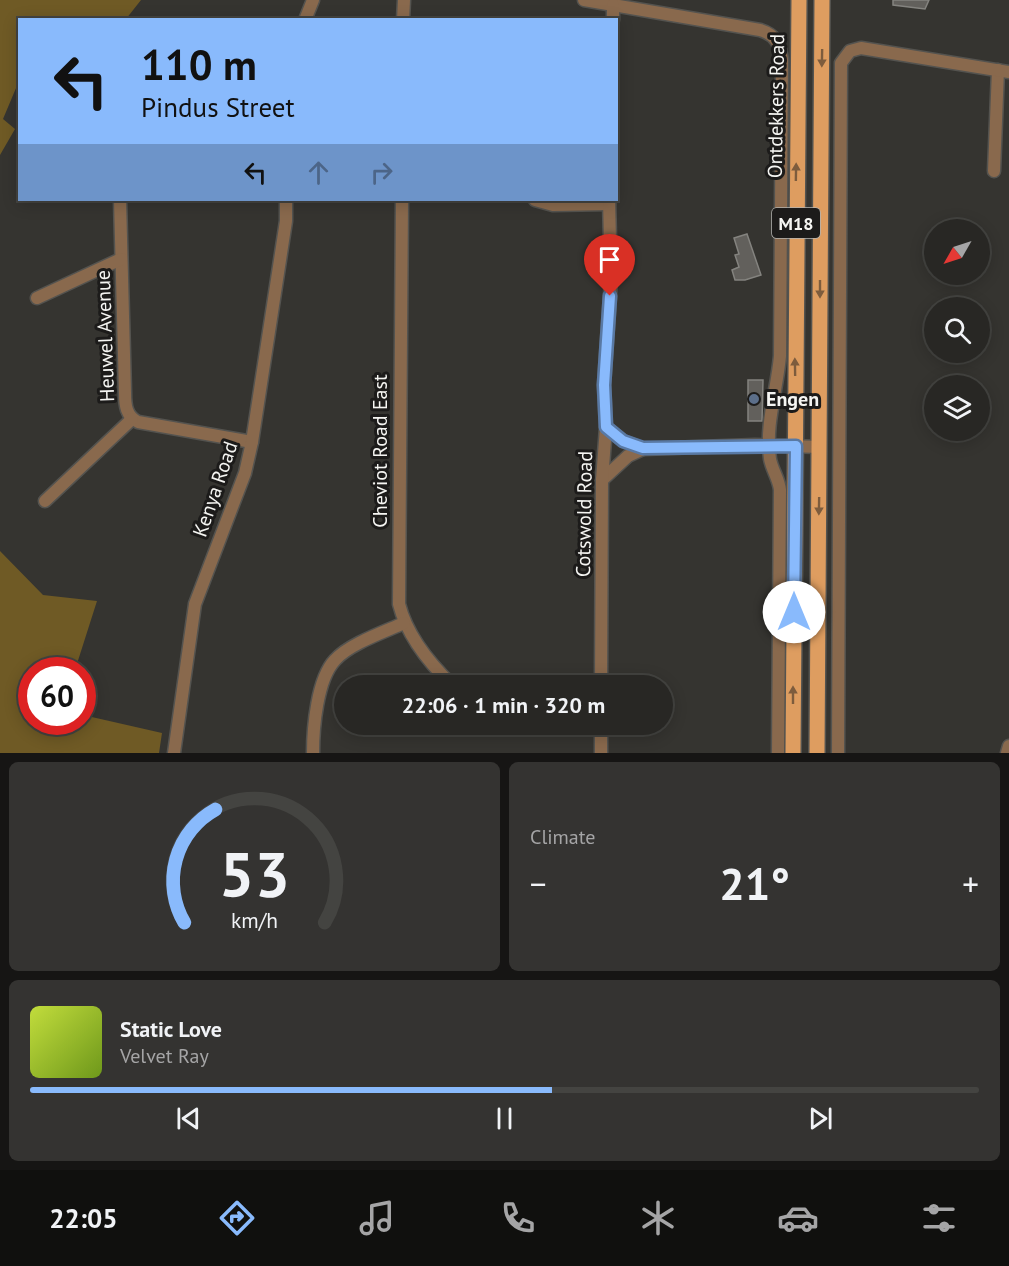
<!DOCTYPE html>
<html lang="en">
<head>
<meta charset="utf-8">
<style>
  :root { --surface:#282724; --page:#343331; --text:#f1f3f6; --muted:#a5a5a6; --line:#444441; --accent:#89bafc }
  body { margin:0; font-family:"PT Sans",sans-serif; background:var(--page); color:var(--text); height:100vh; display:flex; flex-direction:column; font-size:22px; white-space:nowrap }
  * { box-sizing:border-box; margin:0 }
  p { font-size:20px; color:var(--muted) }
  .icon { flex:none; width:33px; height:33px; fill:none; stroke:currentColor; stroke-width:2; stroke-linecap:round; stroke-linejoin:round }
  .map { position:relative; height:753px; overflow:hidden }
  .panel { display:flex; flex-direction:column; gap:9px; padding:9px; background:#161514; flex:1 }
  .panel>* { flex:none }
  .banner { position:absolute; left:18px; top:18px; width:600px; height:183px; border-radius:0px; box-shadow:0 3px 15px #0003,0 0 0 2px var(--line); background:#89bafc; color:#111; overflow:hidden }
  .needle { width:39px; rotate:231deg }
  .controls { position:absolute; left:924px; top:219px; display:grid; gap:12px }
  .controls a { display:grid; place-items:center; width:66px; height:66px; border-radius:50%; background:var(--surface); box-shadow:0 3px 15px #0003,0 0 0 2px var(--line); font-size:30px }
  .speed { position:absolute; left:18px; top:657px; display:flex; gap:12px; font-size:30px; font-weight:700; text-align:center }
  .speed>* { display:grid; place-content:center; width:78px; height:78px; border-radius:50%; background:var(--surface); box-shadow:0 3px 15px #0003,0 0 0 2px var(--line); line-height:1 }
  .speed .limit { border:9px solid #d22; background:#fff; color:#111 }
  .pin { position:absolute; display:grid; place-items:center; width:51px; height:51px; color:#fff; margin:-62px -26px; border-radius:50% 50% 50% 0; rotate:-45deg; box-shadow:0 0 6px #0007 }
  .pin .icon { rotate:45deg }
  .me { position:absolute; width:66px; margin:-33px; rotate:0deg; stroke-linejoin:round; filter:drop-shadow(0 0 4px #0008) }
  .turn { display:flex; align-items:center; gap:21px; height:126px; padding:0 24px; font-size:27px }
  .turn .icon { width:78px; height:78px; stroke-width:2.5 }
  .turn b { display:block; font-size:42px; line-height:51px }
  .lanes { display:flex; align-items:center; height:57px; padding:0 24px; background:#0003; justify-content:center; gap:30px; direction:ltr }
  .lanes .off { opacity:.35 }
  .big { font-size:45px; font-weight:800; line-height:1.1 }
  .panel .tile { flex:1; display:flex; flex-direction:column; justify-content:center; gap:9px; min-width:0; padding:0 21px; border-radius:9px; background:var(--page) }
  .panel .dial { align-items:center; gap:0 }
  .dial svg { height:156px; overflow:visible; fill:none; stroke:var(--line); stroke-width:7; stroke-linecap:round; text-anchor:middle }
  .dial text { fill:var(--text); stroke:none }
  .song { display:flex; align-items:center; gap:18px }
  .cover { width:72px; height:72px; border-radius:9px; background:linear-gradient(135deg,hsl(70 70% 55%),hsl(80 70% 35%)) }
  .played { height:6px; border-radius:3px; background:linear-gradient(90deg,var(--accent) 55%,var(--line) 55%) }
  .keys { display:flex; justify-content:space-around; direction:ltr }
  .heat { display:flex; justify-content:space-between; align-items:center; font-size:33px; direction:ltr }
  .panel .tiles { flex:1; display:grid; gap:9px; grid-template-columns:1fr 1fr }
  .tile:last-child { grid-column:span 2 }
  .trip { position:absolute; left:334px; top:675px; width:339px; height:60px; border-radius:30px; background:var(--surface); box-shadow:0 3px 15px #0003,0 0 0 2px var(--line); font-weight:800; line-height:60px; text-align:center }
  .dock { display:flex; height:96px; justify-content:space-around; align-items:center; background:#10100e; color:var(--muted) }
  .dock .icon { width:42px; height:42px }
  .dock .selected { color:var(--accent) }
  .dock b { font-size:27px; color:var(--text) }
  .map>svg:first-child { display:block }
</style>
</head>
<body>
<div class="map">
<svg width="1009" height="753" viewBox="0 0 1009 753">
  <rect width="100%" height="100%" fill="#353430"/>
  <g fill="#6f5a25">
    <polygon points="0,0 141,0 126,19 20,20 19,81 3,119 15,129 0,155"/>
    <polygon points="0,551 43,595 97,601 75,670 32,670 32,722 82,722 83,715 162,733 159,753 0,753"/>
  </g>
  <g fill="#62605c" stroke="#84837f" stroke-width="1.5">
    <polygon points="893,0 929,0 925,9 893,5"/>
    <polygon points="747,234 761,275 745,280 735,280 732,270 739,267 735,255 739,254 734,238"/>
    <polygon points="748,380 763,380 762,421 748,421"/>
  </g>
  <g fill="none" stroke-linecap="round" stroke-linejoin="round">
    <g stroke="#54534f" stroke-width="15">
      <g id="street">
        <path d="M584,0L760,30C776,35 780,44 782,60L780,356C777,390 765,425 770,459C772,470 779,479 780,490L778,753"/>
        <polyline points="305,20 313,0"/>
        <polyline points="403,20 404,0"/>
        <polyline points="613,20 613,5"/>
        <polyline points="994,171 998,70"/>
        <path d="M120,200L125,393C125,405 126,416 138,422L252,442"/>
        <path d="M402,200L399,604C407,636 429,663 453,686"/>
        <polyline points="535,200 553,205 609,204"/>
        <polyline points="37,298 121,259"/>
        <polyline points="606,427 623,441 643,449 755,445 820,447"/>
        <polyline points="602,480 628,456 643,449"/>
        <polyline points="45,501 132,419"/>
        <polyline points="601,686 602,480 606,427 604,385 611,280 609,200"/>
        <polyline points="601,724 601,753"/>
        <polyline points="174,753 195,604 245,473 252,442 286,221 286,200"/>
        <path d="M313,753C313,728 317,679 335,660C349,644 384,632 404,623"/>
        <polyline points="838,753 841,63 850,51 861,48 1009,72"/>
        <polyline points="1007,753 1009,746"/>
      </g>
    </g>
    <g stroke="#54534f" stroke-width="18">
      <g id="primary">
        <path d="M793,753C794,502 795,251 799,0"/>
        <polyline points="817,753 822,0"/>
      </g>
    </g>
    <use href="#street" stroke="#89694d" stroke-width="12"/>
    <use href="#primary" stroke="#de9d60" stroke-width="15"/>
  </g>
  <defs><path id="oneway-solid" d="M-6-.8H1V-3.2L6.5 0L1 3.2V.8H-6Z" transform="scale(1.5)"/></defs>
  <g fill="#7d5c3d">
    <use href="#oneway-solid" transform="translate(822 58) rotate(91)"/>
    <use href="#oneway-solid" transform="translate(796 172) rotate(-89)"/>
    <use href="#oneway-solid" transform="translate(820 289) rotate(90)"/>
    <use href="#oneway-solid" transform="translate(795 367) rotate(-91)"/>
    <use href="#oneway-solid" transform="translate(819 506) rotate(91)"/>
    <use href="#oneway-solid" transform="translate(793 695) rotate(-90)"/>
  </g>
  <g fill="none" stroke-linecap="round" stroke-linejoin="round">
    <g stroke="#5979a4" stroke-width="15">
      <polyline id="route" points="610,296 604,385 606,427 623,441 643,448 796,446 794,612"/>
    </g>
    <use href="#route" stroke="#89bafc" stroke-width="10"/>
  </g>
  <circle fill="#5c6f8a" stroke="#1c1b1a" stroke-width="2" cx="754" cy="399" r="6"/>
  <g text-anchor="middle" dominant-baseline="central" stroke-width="6" stroke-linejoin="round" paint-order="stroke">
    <rect fill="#1c1b1a" stroke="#b4b4b1" stroke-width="1.5" x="772" y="208" width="48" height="30" rx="4.5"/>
    <g font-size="18" font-weight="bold" fill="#f5f5f2">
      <text x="796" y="223">M18</text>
    </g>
    <g font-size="20" fill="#f5f5f2" stroke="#1c1b1a">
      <text transform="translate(776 106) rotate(-89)">Ontdekkers Road</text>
      <text transform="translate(105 336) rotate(-92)">Heuwel Avenue</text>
      <text transform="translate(380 451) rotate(-90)">Cheviot Road East</text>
      <text transform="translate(215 489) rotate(-71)">Kenya Road</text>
      <text transform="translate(584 514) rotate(-89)">Cotswold Road</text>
    </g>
    <g font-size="20" font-weight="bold" fill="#f5f5f2" stroke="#1c1b1a" text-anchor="start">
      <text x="766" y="399">Engen</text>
    </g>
  </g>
</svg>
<div class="controls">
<a><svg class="needle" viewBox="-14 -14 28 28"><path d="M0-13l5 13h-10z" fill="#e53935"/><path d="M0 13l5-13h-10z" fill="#a5a5a6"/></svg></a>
<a><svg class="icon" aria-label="search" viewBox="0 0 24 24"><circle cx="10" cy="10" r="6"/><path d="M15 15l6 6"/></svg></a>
<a><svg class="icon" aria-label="layers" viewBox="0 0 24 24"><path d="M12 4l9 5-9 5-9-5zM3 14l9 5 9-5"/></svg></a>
</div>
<div class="speed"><div class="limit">60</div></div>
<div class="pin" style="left:610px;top:296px;background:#d93025"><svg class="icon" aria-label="arrive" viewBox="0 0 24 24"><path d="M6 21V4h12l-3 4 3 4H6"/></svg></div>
<svg class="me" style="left:794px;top:612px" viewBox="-20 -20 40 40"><circle r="19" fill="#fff"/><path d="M0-13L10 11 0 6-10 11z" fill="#89bafc"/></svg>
<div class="trip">22:06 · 1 min · 320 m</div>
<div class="banner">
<div class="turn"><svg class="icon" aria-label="left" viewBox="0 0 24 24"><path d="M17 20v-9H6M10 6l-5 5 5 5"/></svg><div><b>110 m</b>Pindus Street</div></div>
<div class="lanes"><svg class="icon" aria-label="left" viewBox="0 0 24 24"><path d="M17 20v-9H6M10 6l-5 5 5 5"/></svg><svg class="icon off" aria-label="ahead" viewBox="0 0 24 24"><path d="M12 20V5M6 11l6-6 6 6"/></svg><svg class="icon off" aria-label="right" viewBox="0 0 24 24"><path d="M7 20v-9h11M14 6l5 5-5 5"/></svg></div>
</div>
</div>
<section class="panel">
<div class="tiles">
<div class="tile dial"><svg viewBox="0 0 100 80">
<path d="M14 69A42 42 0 1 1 86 69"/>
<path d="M14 69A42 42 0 0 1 30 11" stroke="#89bafc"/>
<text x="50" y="56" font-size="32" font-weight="700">53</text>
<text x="50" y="72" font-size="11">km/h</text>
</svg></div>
<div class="tile"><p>Climate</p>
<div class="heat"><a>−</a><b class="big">21°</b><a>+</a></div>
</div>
<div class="tile">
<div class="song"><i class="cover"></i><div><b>Static Love</b><p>Velvet Ray</p></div></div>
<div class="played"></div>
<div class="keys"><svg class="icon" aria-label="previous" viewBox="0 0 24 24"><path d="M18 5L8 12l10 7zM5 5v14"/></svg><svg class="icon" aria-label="pause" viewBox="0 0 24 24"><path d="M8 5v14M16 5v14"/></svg><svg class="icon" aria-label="next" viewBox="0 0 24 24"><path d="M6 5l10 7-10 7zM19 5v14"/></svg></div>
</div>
</div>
</section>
<nav class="dock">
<b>22:05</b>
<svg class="icon selected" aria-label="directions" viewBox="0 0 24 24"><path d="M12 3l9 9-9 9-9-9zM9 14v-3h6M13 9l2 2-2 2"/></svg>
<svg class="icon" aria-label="music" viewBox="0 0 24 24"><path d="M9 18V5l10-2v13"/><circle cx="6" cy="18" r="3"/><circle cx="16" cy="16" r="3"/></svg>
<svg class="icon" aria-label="phone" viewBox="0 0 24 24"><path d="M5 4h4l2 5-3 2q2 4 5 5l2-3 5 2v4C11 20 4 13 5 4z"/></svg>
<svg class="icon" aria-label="climate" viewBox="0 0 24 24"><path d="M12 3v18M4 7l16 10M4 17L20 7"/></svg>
<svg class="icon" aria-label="car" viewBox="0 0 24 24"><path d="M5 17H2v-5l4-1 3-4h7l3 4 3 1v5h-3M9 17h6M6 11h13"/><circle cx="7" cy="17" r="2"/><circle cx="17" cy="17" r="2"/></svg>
<svg class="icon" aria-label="filters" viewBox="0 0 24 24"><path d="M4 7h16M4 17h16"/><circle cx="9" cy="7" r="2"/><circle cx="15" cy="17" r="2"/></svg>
</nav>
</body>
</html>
